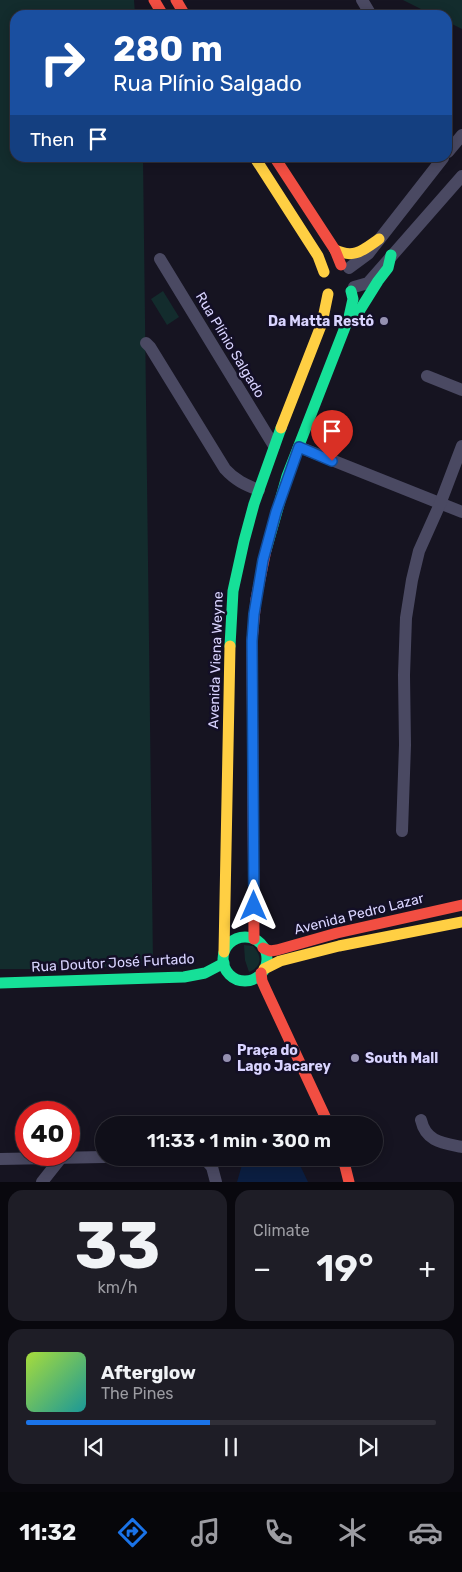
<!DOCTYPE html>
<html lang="en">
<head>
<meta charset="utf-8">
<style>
  :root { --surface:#100f19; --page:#1e1d26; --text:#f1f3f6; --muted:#9c9ca2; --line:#302f38; --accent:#1a73e8 }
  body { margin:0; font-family:Rubik,sans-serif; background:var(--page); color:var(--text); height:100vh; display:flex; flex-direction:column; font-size:19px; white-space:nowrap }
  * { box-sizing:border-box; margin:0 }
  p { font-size:16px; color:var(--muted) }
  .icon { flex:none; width:28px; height:28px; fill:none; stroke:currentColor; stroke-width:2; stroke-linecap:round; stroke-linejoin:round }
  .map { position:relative; height:1182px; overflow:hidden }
  .side { display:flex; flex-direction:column; gap:8px; padding:8px; background:#09080e; flex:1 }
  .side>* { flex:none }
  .guide { position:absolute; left:10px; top:10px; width:442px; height:152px; border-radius:15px; box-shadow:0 2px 12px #0003,0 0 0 1px var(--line); background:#1a4fa0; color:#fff; overflow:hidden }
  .speed { position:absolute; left:15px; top:1101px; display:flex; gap:10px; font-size:25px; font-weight:700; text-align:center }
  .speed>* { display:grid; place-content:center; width:65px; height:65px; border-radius:50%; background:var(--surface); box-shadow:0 2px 12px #0003,0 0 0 1px var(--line); line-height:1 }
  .speed .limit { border:8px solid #d22; background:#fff; color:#111 }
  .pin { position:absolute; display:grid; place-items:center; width:42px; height:42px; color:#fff; margin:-51px -21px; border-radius:50% 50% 50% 0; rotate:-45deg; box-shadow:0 0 5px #0007 }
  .pin .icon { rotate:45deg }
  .me { position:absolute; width:55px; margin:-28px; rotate:0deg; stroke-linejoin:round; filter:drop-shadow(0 0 4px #0008) }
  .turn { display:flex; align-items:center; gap:18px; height:105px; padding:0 20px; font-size:22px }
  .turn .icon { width:65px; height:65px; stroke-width:2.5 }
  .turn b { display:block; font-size:35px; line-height:42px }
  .then { display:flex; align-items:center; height:48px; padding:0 20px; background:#0003; gap:10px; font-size:19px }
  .big { font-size:38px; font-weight:600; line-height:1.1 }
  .side .tile { flex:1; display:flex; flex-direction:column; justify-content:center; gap:8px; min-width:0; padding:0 18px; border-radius:15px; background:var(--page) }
  .side .dial { align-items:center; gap:0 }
  .dial b { font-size:65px; line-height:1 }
  .song { display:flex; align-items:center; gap:15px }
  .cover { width:60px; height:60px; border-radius:8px; background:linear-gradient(135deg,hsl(80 70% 55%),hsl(180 70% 35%)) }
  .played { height:5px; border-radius:2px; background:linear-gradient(90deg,var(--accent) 45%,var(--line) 45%) }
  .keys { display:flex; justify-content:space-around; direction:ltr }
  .heat { display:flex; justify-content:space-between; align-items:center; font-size:28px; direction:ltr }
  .side .tiles { flex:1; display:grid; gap:8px; grid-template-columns:1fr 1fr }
  .tile:last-child { grid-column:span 2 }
  .trip { position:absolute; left:95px; top:1116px; width:288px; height:50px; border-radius:25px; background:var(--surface); box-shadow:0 2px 12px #0003,0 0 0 1px var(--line); font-weight:600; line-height:50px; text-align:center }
  .tabs { display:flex; height:80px; justify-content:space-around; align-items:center; background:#06060a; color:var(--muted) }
  .tabs .icon { width:35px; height:35px }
  .tabs .selected { color:var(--accent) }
  .tabs b { font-size:22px; color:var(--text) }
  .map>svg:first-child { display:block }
</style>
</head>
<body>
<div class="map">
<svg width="462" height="1182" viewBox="0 0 462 1182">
  <rect width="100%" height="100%" fill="#161421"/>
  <g fill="#132c2d">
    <polygon points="0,0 134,0 135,15 15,15 15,158 143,158 153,964 72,969 0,969"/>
    <polygon points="403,0 462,0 462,29 448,22 448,15 433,15"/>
    <polygon points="163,291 179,317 167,325 151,299"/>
    <path d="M244,945L253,946C262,956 263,966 249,972L245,960Z"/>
  </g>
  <polygon fill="#0b1e41" points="244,1158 294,1158 299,1163 308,1182 237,1182"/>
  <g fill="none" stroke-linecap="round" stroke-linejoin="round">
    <g stroke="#4a4962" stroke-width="12">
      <polyline points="362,0 371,15"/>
      <polyline points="448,152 462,135"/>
      <polyline points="160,259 274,446"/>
      <polyline points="349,268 368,254 443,158"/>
      <polyline points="354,287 368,283 462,176"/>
      <path d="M146,343L150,347L225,469C235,480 245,485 259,490"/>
      <polyline points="427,376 462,390"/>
      <polyline points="299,447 462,512"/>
      <polyline points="402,831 405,745 404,675 406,618 412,580 419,551 440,504 462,446"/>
      <path d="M421,1120C426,1142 443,1143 462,1147"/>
      <polyline points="204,1158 212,1167 216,1182"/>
      <polyline points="0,1159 104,1157"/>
      <polyline points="42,1182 61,1158"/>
    </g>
    <g stroke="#16e098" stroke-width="11">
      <polyline points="353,321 378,281 388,268 391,255"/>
      <polyline points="266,550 287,476 349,317 353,299 351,291"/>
      <polyline points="230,646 233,591 244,541 254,504 281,428"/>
      <circle cx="245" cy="959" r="22"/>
      <polyline points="0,983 184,977 205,973 224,963"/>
    </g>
    <g stroke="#ffcf43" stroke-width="11">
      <polyline points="255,158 318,256 324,272"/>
      <path d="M335,250C355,259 363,250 379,239"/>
      <polyline points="281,428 322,323 328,294"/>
      <polyline points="224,952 230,646"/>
      <polyline points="264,969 280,961 339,946 462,922"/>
    </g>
    <g stroke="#f24e42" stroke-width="11">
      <polyline points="154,0 163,15"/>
      <polyline points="176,0 185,15"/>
      <polyline points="275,158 335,250 341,265"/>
      <polyline points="254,939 252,641 256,599 266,550"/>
      <polyline points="263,948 270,951 277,950 337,933 462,905"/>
      <polyline points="261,973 262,981 266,990 329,1125"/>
      <polyline points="343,1158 349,1182"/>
    </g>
  </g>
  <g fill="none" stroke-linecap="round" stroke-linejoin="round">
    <g stroke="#114b97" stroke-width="12">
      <polyline id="route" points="254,906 252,641 254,614 263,560 276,512 299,447 332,461"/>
    </g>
    <use href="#route" stroke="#1a73e8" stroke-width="9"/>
  </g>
  <g fill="#9591b1" stroke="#130f26" stroke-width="2">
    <circle cx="384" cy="321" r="5"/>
    <circle cx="227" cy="1058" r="5"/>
    <circle cx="355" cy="1058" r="5"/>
  </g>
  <g text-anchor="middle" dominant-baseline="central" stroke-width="5" stroke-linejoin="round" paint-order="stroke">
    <g font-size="14" font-weight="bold" fill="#d9d4ff" stroke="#130f26" text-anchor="start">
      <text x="374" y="321" text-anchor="end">Da Matta Restô</text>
      <text x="237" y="1050">Praça do<tspan x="237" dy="16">Lago Jacarey</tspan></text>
      <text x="365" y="1058">South Mall</text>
    </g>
    <g font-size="14" fill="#d9d4ff" stroke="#130f26">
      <text transform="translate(230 345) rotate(59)">Rua Plínio Salgado</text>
      <text transform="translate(216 660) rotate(-88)">Avenida Viena Weyne</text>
      <text transform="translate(359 914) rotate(-14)">Avenida Pedro Lazar</text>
      <text transform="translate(113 963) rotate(-3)">Rua Doutor José Furtado</text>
    </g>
  </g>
</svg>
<div class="speed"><div class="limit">40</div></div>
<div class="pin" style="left:332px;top:461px;background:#d93025"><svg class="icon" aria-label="arrive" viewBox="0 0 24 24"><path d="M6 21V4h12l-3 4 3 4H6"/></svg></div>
<svg class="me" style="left:254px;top:906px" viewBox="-20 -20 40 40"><path d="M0-17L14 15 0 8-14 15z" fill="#1a73e8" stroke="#fff" stroke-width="4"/></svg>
<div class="trip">11:33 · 1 min · 300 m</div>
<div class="guide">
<div class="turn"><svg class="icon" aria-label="right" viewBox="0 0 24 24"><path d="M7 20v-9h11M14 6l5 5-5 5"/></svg><div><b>280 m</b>Rua Plínio Salgado</div></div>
<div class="then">Then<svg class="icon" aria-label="arrive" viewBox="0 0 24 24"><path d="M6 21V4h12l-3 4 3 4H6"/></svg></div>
</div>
</div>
<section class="side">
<div class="tiles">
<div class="tile dial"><b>33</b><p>km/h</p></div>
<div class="tile"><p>Climate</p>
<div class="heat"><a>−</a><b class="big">19°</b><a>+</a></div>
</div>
<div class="tile">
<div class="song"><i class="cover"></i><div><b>Afterglow</b><p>The Pines</p></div></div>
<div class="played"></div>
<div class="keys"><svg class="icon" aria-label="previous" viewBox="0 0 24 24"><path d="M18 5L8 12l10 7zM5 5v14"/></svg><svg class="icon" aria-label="pause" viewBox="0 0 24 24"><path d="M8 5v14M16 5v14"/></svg><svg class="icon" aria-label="next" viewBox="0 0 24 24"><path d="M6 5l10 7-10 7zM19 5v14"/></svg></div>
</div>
</div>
</section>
<nav class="tabs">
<b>11:32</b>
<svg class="icon selected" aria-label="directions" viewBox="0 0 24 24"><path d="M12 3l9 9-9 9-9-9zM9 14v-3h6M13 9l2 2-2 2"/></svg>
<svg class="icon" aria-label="music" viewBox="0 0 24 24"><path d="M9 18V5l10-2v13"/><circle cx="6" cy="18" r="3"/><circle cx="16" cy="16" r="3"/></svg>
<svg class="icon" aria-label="phone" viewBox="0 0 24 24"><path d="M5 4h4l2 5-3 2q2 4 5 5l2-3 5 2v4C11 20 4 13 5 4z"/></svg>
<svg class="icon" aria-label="climate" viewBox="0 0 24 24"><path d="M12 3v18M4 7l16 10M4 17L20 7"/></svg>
<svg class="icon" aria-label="car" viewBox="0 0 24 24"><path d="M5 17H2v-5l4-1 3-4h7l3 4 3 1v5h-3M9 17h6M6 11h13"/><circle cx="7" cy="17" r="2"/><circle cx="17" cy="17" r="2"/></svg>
</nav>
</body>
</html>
